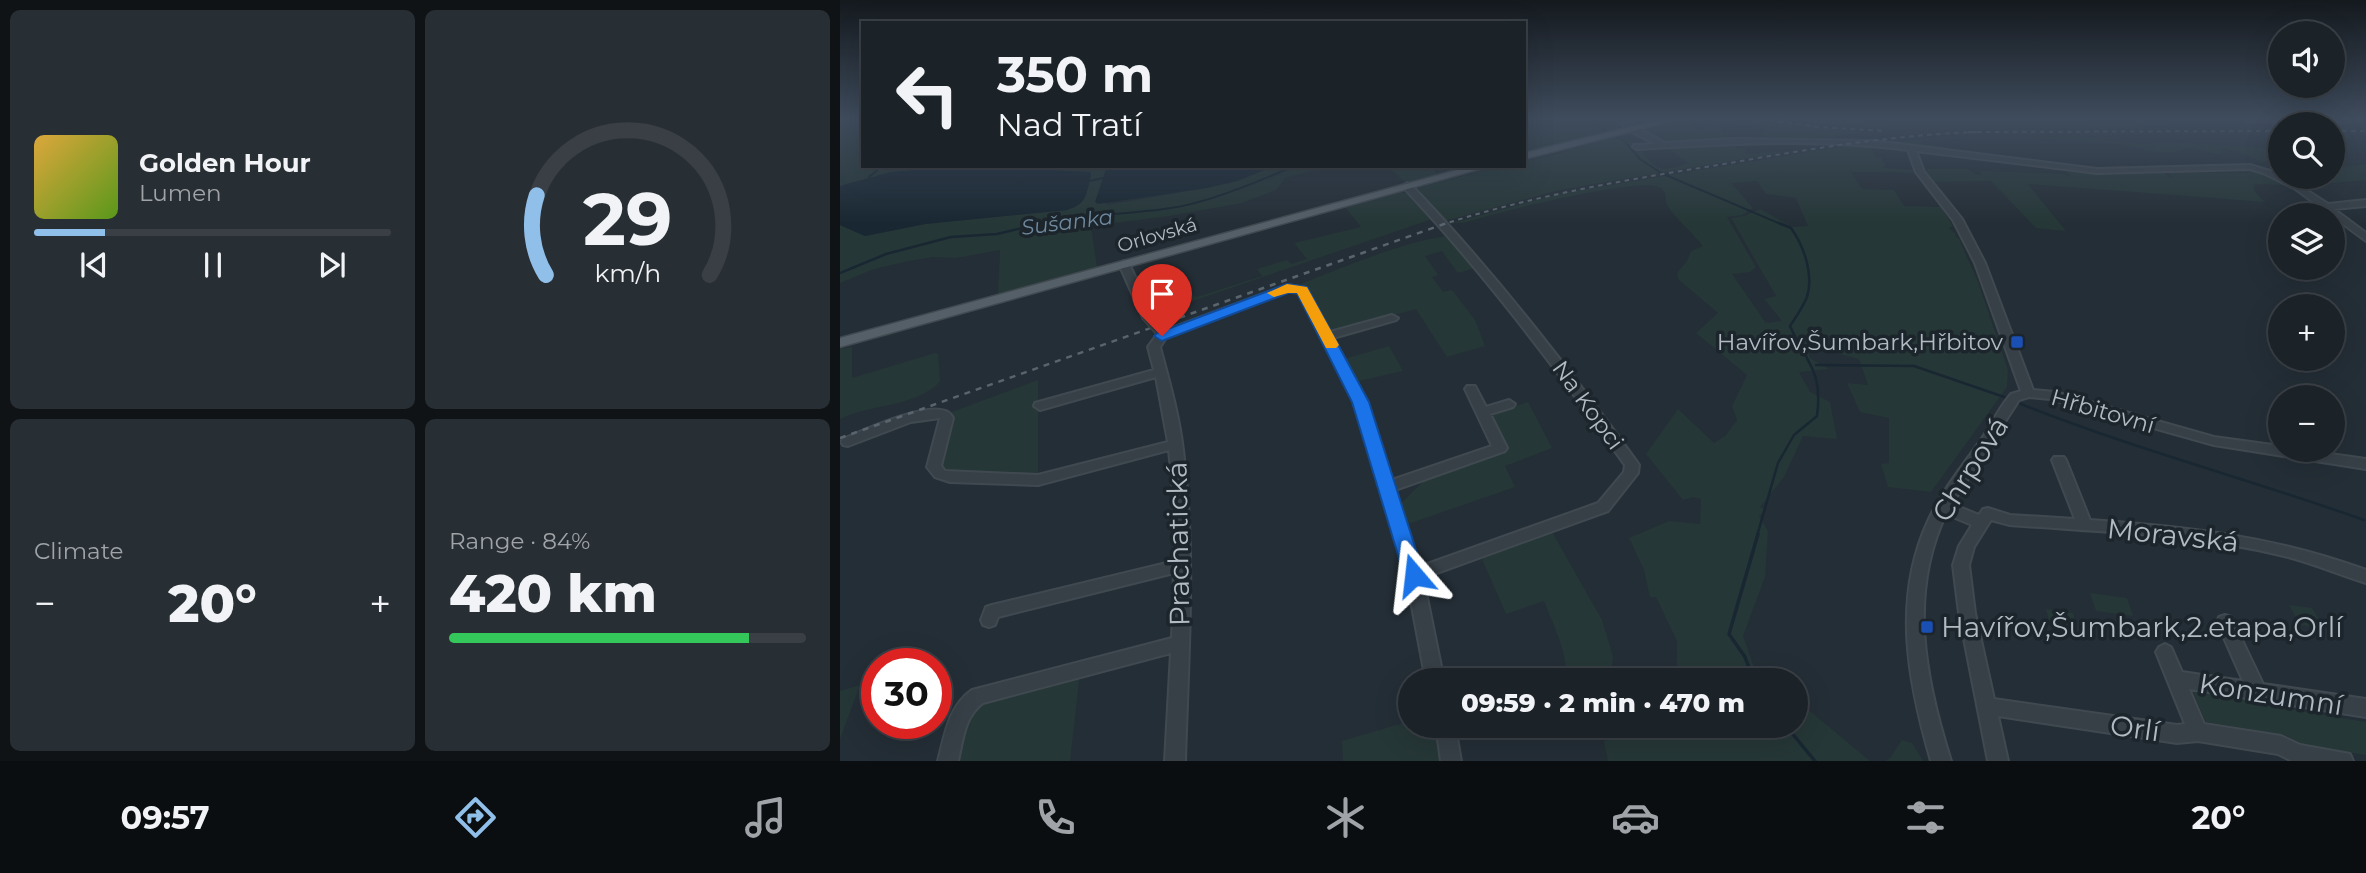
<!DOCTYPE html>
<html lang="en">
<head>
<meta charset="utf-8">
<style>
  :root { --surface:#1b2228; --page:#282f34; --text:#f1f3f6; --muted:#a0a4a8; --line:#393f45; --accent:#90bfea }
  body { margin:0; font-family:Montserrat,sans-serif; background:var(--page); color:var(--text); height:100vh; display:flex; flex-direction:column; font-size:26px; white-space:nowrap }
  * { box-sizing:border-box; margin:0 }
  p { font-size:23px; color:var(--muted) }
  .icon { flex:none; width:38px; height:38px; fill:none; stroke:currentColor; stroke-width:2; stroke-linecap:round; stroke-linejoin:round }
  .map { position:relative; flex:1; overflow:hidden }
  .drawer { display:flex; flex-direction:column; gap:10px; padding:10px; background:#0f1316; width:840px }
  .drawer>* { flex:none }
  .guide { position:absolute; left:21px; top:21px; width:665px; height:147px; border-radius:0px; box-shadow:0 7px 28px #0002,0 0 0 2px var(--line); background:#1b2228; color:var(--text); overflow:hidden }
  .controls { position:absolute; left:1428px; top:21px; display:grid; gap:14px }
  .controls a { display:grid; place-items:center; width:77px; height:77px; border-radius:50%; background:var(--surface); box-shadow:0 7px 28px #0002,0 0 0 2px var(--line); font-size:35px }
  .speed { position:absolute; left:21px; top:648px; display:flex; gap:14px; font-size:35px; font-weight:700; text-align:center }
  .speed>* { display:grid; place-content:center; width:91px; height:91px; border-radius:50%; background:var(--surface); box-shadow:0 7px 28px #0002,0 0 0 2px var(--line); line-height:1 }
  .speed .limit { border:10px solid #d22; background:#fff; color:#111 }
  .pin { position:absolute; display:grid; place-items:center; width:60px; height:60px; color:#fff; margin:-72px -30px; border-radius:50% 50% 50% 0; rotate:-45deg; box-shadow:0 0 7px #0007 }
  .pin .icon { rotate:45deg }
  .me { position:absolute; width:77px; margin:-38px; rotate:343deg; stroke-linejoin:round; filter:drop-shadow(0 0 5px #0008) }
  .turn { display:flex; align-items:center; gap:24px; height:147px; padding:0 21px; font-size:32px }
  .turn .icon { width:91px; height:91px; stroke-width:2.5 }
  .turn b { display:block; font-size:49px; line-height:60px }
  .big { font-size:52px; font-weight:800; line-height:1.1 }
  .drawer .tile { flex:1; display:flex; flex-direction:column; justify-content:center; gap:10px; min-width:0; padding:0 24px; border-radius:10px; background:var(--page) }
  .drawer .dial { align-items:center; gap:0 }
  .dial svg { height:182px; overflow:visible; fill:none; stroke:var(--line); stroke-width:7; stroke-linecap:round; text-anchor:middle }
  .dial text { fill:var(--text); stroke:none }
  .song { display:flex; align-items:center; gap:21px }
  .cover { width:84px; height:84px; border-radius:10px; background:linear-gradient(135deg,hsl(40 70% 55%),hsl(90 70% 35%)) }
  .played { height:7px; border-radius:4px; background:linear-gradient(90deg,var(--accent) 20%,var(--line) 20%) }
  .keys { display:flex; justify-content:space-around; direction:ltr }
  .heat { display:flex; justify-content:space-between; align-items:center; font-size:38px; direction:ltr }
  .charge { height:10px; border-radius:5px; background:linear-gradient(90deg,#34c759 84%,var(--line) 0) }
  .drawer .tiles { flex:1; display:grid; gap:10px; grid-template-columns:repeat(2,1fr) }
  .trip { position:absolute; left:558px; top:668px; width:410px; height:70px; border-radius:35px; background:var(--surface); box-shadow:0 7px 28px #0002,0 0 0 2px var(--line); font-weight:800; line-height:70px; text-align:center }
  .tab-bar { display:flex; height:112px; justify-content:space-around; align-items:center; background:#0b0e10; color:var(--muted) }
  .tab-bar .icon { width:49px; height:49px }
  .tab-bar .current { color:var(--accent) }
  .tab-bar b { font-size:32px; color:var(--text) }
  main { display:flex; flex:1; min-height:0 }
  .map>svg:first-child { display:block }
</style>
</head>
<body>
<main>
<section class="drawer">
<div class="tiles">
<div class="tile">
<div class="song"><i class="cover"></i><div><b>Golden Hour</b><p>Lumen</p></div></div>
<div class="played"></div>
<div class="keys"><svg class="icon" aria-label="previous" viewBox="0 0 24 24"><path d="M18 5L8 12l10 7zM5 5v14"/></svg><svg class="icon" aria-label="pause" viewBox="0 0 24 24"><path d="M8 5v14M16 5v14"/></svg><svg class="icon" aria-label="next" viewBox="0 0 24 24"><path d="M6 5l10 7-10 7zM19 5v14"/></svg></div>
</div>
<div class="tile dial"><svg viewBox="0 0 100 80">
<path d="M14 69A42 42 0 1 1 86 69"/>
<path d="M14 69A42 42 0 0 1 10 34" stroke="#90bfea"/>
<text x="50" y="56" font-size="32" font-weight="700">29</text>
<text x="50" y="72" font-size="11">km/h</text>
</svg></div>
<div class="tile"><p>Climate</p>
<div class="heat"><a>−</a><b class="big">20°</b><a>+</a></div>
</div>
<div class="tile"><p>Range · 84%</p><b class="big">420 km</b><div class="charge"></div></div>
</div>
</section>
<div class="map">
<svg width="1526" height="761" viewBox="0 0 1526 761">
  <rect width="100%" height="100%" fill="#242e36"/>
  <g fill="#263737" fill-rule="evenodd">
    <path d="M0,118H23V166H277L266,169V205L366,188L397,181L433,166H490L445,178L436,190L402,203L329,216L251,226L257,267L158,295L160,250L116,258L93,257L69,261L34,269L0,283V225L25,236L85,224L227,210L250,172C163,168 85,160 0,186Z"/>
    <polygon points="684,118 772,118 779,128 684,153"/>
    <polygon points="846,118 861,118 846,123 857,129 872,126 872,121 868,119 902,118 1021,132 997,136 987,141 920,139 926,129 924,127 879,121 886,139 829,143 806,131 811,127"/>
    <polygon points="935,118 1376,118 1294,127 1076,128 1008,126"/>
    <path d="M777,136C783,139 792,142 797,147C819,169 815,174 848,163L825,146L876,145L905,149L906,154L958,150L719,190L605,221L575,191L577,188L660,166H684V161L713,155Z"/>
    <path d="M1242,137L1296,144L1341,143L1440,149V156L1423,163L1398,151L1379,148L1383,154C1373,154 1367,150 1357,149C1349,147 1340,150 1333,152C1318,155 1295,146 1281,144C1225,138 1141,136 1080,141L1082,144L1107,147L1108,149L1043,142L1117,138Z"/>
    <path d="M1017,144H1027L1037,158H1041L1046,166H1043L1044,168L1076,170L1077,173L977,171L1011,172L1022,189L1054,190L1064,206L1101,207L1113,226L1109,228L1117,235L1115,236L1119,239L1138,282L1168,370L1167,387L1091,492L1048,487L1041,464L1049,463V418L1020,412L1007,383L1028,385L1019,359L966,345L970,358L989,369L959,372L970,392L990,402L997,439L963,436L944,477L920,507L926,510L919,516L928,531L925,577L903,636L919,681H837V641L816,597H810L804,570L789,538L829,521L860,524L861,499L853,497L843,500L806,454L838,409L874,443L886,435L897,420L892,406L907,375L856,333L878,313L838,279L837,273L847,261L851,251L863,246C857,238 830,212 827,205C825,198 827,191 819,187C797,177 655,213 627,222L609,224L723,193ZM917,181L926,194L956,198L968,226L952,227L920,209L905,216L891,218L936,296L924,299L942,321L926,323L892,274L910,272L916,267L887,217L902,215L913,208L891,183Z"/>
    <polygon points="1526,164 1526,180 1459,186 1443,177 1493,177 1493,170 1500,171 1495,168"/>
    <polygon points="546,166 591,166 598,176 568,184"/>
    <polygon points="1086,169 1128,169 1136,175 1142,175 1140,171 1224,174 1231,178 1228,172 1269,175 1323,173 1331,178 1333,177 1329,173 1408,173 1410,171 1406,169 1408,169 1425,172 1450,185 1415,184 1414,190 1425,202 1188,184 1226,231 1196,228 1151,181 1092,182 1084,171 1087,171"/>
    <polygon points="561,192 568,194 592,219 321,312 317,307 351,294 357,297 422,276 417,269 447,260 451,264 467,259 454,243 521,227 505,207"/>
    <path d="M606,236L635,268L618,273L602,251L585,256L598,275L592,277L603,292L612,290L635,320L645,346L607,357L576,309L489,333L460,284C508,266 556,244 606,236Z"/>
    <polygon points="549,346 563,371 514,382 504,359"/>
    <path d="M12,347V378L95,353L98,354L100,382C73,408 30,404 0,419V349Z"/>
    <polygon points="198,380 198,479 111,474 98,464 114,420 109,413"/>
    <polygon points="688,402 712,448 665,466 675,487 565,525 557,507 589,476 664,450 649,415"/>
    <path d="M711,530L762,620L773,656L771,681H724C733,665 711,619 704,601L666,614L642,559Z"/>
    <polygon points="1250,593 1287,598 1293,616 1256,611"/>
    <polygon points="1449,605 1472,608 1484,628 1460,625"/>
    <polygon points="1206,609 1233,613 1237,627 1228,631 1211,628"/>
    <polygon points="240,672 230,761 113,761 133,703"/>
    <polygon points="20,685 0,739 0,691"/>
    <polygon points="1352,690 1408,697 1420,704 1526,722 1526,755 1462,745 1445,735 1366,722"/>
    <polygon points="959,702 1030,761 768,761 764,741 822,726 956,726 956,703"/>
    <polygon points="570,721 570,726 597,726 603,761 503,761 502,741"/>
    <polygon points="1062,740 1072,743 1083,761 1045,761 1050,758"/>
  </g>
  <g fill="#192732">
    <path d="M121,166L250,172L251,175C246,195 247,204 227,210L85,224L25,236L0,225V186L51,172Z"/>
    <polygon points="277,166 433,166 397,181 366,188 258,204 255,202 266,169"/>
  </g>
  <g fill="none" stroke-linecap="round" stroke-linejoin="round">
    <g stroke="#192732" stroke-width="2">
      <polyline points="745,118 785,142 800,159 821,173 943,225"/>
      <polyline points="684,121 704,118"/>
      <polyline points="29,177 42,166"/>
      <polyline points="249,181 263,178"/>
      <path d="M196,225C241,214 286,215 331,208C367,203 420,181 454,166"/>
    </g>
    <g stroke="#192732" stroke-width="2.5">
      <polyline points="0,273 46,254 111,237 157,234 204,223"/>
      <polyline points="976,365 1074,366 1170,399"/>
      <path d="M1176,402C1290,448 1409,479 1524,520"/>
      <path d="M917,536L938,463L954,435L977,416C983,370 967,364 950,326C956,317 963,307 967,297C974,275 964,246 951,228L939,223"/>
    </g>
    <g stroke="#192732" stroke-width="3.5">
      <polyline points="914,681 905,657 889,634 918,534"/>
      <polyline points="946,726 975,761"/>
    </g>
    <g stroke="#404950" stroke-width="4">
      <g id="minor">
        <path d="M775,118H783L796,127L825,143L894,139L1034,141L1257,169L1410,165L1440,174V177H1446L1488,204L1526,200V206L1494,209L1526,233V241L1454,188L1423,173L1410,169L1257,173L1076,151L1084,172L1122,219L1145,263L1193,390L1215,392L1374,437L1440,446V450H1462L1526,459V469L1374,445L1210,399L1189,397L1179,400L1112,504L1139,515L1143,509L1148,508L1170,515L1235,519L1212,460L1214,457H1224L1226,460L1250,520C1347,527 1434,536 1526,570V583C1497,574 1470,562 1440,555C1352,534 1260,532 1170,525L1151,520L1134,547L1129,565L1135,613L1154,699L1337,725L1345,724L1316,652L1319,647L1325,644L1331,647L1342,672L1403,681L1377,622L1379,617L1385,615L1391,617L1423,684L1526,699V717L1349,689L1364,724L1441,736L1460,745L1510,754L1513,761H1452L1438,754L1358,741L1337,743L1158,716L1168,761H1148L1119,613L1113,565L1119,546L1132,525L1106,514C1068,594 1085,679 1111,761H1091C1068,682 1052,599 1088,521C1102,491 1122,466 1141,440C1150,427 1157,412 1167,399L1171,394L1181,391L1135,263L1113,220L1076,172L1068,150C979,138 887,144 797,149L793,147L794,145L815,144L790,131Z"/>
        <polygon points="1403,118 1519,118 1520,119 1516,121 1406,121"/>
        <path d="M567,183L570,184C653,270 726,365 797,462L799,465L798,473L768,511L583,578L604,681H586L566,575L515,402L458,293L448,291L326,338L320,347C329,381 339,415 343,450C356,553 348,658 345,761H325L331,653L143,703C124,717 123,740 118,761H98C105,735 108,707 132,690L332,638L334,573L158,617L155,625L149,627L143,625L141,620L146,607L152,605L335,561L334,500L329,450L198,485L110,482L95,477L87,467L100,418L71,422L8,446L3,445L1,442L3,439C25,430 83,403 105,411C110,412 111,415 113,418L101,466L105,471L198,475L328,442L316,377L200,410L194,406L195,403L314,370L308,347L316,336L317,329L321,328L326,330L447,285L466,288L490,332L552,315L558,318L556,320L493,338L527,402L552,480L652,446L625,389L627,386H635L646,407L669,400L675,404L673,407L650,414L667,448L665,451L555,490L579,567L758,503L784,472L785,465C716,369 645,274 564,188L563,186Z"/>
        <polygon points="284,261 289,264 315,318 313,320 305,320 303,318 279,264"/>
        <polygon points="596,726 615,726 621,761 601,761"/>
      </g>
    </g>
    <g stroke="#404950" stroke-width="3">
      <g id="major">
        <polygon points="827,118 843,118 684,159 684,153"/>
        <polygon points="632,166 650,166 0,347 0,338"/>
      </g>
    </g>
    <use href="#minor" fill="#374047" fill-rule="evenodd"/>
    <use href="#major" fill="#555f67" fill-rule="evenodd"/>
    <g stroke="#59646d" stroke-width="2" stroke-dasharray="4.5 4.5" stroke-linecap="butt">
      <polyline points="912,118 979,127 1044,131"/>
      <polyline points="1493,131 1526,131"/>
      <polyline points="1128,132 1440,131"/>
      <path d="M601,225C691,196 785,180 878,165C964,150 1050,135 1137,132"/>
    </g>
    <polyline stroke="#59646d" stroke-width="2.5" stroke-dasharray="6 6" stroke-linecap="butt" points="0,438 607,223"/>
    <g stroke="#404950" stroke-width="13" stroke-linecap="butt">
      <polyline id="minor-bridge" points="309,318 321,331"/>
    </g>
    <use href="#minor-bridge" stroke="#374047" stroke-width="10"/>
  </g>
  <linearGradient id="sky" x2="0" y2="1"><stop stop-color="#14191e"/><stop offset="0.53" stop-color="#3f4c5d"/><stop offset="1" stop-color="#3f4c5d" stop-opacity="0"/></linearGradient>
  <rect width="1526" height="224" fill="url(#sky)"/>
  <polygon fill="#1a73e8" stroke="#114b97" stroke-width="2" points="447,284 467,287 529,402 584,575 581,581 574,583 567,581 564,575 512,402 457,293 448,293 327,339 322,341 314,336 317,333"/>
  <polygon fill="#f59e0b" points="447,284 467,287 499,345 496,348 486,348 457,293 448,293 434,297 427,293"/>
  <g fill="#1a4fb4" stroke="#1c252b" stroke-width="2.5">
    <rect x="1170" y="335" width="14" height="14" rx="3.5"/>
    <rect x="1080" y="620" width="14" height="14" rx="3.5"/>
  </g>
  <g text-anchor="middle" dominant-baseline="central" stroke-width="7" stroke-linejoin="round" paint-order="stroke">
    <g font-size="19" fill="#b2bbc3" stroke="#1c252b">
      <text transform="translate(317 235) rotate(-16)">Orlovská</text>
    </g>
    <g font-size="21" font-style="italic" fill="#6f899e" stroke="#1c252b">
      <text transform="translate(227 222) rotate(-7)">Sušanka</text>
    </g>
    <g font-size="23" fill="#b2bbc3" stroke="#1c252b" text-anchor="end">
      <text x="1163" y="342">Havířov,Šumbark,Hřbitov</text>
    </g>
    <g font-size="23" fill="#b2bbc3" stroke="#1c252b">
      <text transform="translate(748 405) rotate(54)">Na Kopci</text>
      <text transform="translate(1263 411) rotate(16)">Hřbitovní</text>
    </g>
    <g font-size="28" fill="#b2bbc3" stroke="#1c252b">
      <text transform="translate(1130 469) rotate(-58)">Chrpová</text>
      <text transform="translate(1333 535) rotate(6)">Moravská</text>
      <text transform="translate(338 544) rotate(-91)">Prachatická</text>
      <text transform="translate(1431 694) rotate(9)">Konzumní</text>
      <text transform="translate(1295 728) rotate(8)">Orlí</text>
    </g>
    <g font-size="28" fill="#b2bbc3" stroke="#1c252b" text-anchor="start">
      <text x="1101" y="627">Havířov,Šumbark,2.etapa,Orlí</text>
    </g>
  </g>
</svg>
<div class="controls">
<a><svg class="icon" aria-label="sound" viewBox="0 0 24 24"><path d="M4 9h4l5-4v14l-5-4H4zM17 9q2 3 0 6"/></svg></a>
<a><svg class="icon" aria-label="search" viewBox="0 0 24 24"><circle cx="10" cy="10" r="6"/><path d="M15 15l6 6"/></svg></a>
<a><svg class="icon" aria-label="layers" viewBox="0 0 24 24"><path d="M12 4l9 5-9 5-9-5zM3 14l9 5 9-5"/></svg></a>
<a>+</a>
<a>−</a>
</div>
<div class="speed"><div class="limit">30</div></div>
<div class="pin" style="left:322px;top:336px;background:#d93025"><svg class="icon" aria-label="arrive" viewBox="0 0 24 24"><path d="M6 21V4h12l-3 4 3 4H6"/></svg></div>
<svg class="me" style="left:574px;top:575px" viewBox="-20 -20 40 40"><path d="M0-17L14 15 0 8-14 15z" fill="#1a73e8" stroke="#fff" stroke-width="4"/></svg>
<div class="trip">09:59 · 2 min · 470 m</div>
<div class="guide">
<div class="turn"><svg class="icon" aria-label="left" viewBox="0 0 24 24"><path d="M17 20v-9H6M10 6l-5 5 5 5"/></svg><div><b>350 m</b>Nad Tratí</div></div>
</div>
</div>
</main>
<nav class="tab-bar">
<b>09:57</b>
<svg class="icon current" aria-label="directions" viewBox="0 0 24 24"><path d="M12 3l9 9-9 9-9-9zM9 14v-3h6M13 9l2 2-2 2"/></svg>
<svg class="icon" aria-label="music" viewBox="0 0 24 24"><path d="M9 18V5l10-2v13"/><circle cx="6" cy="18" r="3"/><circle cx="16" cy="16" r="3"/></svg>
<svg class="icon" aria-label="phone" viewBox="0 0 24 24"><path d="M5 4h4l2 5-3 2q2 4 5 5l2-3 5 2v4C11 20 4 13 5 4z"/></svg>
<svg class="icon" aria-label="climate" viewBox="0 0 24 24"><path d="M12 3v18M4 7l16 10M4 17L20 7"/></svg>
<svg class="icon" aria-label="car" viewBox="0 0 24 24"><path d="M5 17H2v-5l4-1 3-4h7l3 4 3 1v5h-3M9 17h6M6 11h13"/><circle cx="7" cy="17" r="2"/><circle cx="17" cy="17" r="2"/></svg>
<svg class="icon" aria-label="filters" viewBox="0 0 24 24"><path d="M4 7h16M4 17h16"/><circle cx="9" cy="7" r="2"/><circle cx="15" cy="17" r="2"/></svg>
<b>20°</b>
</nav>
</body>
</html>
